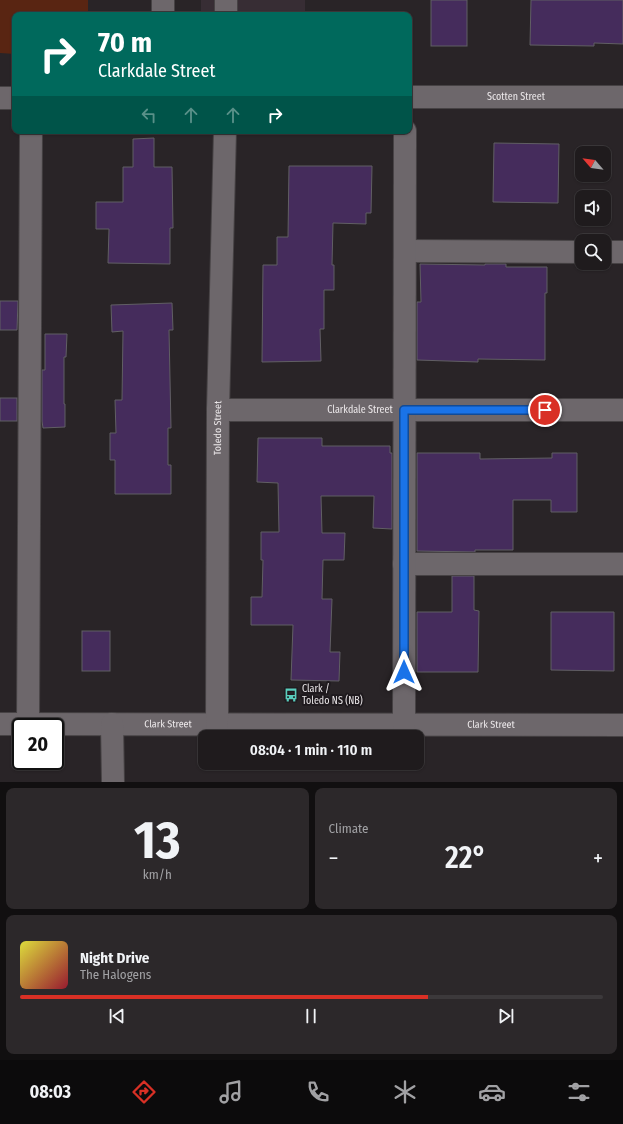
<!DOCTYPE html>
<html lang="en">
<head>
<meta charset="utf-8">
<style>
  :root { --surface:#1f1b1d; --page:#2c282a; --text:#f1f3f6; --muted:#a1a1a4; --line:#3c393b; --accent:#d93025 }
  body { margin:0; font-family:"Fira Sans Condensed",sans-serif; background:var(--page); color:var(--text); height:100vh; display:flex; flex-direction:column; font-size:15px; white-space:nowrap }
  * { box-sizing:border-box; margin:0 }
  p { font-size:13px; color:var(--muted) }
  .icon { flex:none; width:22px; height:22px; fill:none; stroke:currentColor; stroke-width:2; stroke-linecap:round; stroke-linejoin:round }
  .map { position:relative; height:782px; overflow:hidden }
  .side { display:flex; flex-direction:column; gap:6px; padding:6px; background:#110f10; flex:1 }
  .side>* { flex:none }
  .guide { position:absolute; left:12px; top:12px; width:400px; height:122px; border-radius:8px; box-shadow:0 1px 3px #0004,0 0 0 1px var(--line); background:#00695c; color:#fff; overflow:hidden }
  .needle { width:26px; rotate:298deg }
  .tools { position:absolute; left:575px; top:146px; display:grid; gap:8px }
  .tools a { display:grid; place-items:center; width:36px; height:36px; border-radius:8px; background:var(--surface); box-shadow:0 1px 3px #0004,0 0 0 1px var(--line); font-size:20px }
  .speed { position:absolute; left:12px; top:718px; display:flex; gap:8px; font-size:20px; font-weight:700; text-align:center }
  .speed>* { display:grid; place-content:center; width:52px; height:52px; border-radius:50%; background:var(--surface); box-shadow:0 1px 3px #0004,0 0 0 1px var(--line); line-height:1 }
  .speed .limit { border:2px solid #111; border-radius:6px; background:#fff; color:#111 }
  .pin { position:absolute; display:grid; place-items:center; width:34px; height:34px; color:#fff; margin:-17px; border:2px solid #fff; border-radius:50%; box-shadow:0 1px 4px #0007 }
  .me { position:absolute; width:44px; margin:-22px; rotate:0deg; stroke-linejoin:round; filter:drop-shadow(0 0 3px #0008) }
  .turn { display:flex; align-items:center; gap:14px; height:84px; padding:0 20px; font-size:18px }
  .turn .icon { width:52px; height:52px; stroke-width:2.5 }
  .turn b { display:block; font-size:28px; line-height:34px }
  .lanes { display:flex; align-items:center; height:38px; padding:0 20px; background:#0003; justify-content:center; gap:20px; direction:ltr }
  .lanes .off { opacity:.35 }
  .big { font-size:30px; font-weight:600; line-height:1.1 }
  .side .card { flex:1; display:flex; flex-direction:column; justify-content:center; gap:6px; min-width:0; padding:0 14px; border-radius:8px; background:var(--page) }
  .side .dial { align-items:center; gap:0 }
  .dial b { font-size:52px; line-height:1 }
  .song { display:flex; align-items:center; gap:12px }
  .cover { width:48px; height:48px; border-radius:6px; background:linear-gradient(135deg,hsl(60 70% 55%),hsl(350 70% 35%)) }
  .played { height:4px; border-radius:2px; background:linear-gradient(90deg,var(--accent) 70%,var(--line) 70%) }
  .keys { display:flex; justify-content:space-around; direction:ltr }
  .heat { display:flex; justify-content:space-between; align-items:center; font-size:22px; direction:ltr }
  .side .tiles { flex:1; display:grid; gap:6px; grid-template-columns:1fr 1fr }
  .card:last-child { grid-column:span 2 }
  .trip { position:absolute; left:198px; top:730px; width:226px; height:40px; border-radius:8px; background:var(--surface); box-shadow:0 1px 3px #0004,0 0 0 1px var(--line); font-weight:600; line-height:40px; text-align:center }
  .menu { display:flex; height:64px; justify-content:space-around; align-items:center; background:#0c0b0c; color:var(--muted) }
  .menu .icon { width:28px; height:28px }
  .menu .current { color:var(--accent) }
  .menu b { font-size:18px; color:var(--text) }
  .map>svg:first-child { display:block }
</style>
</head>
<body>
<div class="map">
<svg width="623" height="782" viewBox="0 0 623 782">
  <rect width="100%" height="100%" fill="#292427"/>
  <rect fill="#372d34" x="201" y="0" width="104" height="15"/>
  <polygon fill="#592512" points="0,0 88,0 88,15 15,15 15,54 0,53"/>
  <g fill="#452c5c" stroke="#615f64">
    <rect x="431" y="0" width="36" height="46"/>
    <polygon points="531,0 623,0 623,44 594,43 594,46 530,45"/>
    <polygon points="154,138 154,167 172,167 173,228 170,228 170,264 108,263 109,229 96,229 96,202 123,202 123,167 133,167 133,139"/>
    <polygon points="494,143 559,144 558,203 493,202"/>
    <polygon points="289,166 372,166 371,213 366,213 366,224 333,223 332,265 334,265 334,290 324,290 324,329 320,329 321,361 262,362 263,265 277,265 277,237 288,237"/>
    <polygon points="420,264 485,265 485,264 506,264 506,267 547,267 547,293 545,293 545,360 478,359 478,362 417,360 417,302 421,302"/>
    <polygon points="0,301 18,301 17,330 0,330"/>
    <polygon points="172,303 173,330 169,330 171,428 168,428 168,465 171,465 171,494 115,494 115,460 110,460 110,433 116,433 115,400 122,400 123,331 112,332 111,305"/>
    <polygon points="45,334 67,334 66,357 64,357 64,404 65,404 65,427 43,428 42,421 42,370 45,370"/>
    <rect x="0" y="398" width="17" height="23"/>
    <polygon points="258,438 322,438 322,446 390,446 390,453 392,453 392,529 373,528 374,496 321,496 322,533 345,533 344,560 323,560 322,599 332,599 330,652 340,652 339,681 291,680 293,625 251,625 251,597 262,597 263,560 261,560 261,532 279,532 278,483 257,482"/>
    <polygon points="417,453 480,453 480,459 552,458 552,453 577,453 577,512 551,512 551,500 513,500 513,550 475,550 475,552 417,551"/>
    <polygon points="452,576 474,576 474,610 479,611 478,672 417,672 417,612 452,612"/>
    <polygon points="551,612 614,612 614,671 551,670"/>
    <rect x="82" y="631" width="28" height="40"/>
  </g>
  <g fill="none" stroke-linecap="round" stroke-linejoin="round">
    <g stroke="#464244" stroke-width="24">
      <g id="minor">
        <polyline points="163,15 163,0"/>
        <polyline points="226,15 226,0"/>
        <path id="s1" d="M409,97H623"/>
        <polyline points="0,98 15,98"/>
        <polyline points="405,251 582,252"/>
        <polyline points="604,252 623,252"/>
        <path id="s2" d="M218,410H623"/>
        <polyline points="404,564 623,564"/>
        <path id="s3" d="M0,724L623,725"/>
        <polyline points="28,724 31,131"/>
        <polyline points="112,724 113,782"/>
        <path id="s4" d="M217,724L218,410L225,131"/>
        <polyline points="404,725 405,131"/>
      </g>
    </g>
    <use href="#minor" stroke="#6d676b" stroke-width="22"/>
  </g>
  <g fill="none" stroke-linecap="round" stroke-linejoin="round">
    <g stroke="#114b97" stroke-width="10">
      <polyline id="route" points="404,672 404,410 545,410"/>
    </g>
    <use href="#route" stroke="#1a73e8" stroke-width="7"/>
  </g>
  <defs>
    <g id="bus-bare" transform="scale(1.08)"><path d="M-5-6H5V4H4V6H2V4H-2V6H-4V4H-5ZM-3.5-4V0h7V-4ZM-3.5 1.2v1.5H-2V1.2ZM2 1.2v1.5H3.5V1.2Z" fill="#5acebd" stroke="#1f1a1e" stroke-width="2.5" paint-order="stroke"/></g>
  </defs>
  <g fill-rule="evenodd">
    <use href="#bus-bare" x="291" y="695"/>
  </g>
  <g text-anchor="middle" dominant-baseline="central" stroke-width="4" stroke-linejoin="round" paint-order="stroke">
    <g font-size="10" fill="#ece8ea" stroke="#1f1a1e">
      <text stroke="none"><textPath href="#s1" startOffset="107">Scotten Street</textPath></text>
      <text stroke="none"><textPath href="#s2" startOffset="142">Clarkdale Street</textPath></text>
      <text stroke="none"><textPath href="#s4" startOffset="296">Toledo Street</textPath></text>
      <text stroke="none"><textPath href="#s3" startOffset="168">Clark Street</textPath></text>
      <text stroke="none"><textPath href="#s3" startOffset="491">Clark Street</textPath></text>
    </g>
    <g font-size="10" fill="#ece8ea" stroke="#1f1a1e" text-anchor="start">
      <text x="302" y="689">Clark /<tspan x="302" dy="12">Toledo NS (NB)</tspan></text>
    </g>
  </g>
</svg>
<div class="tools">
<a><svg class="needle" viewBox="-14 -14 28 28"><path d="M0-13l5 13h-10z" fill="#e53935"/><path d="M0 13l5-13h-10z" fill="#a1a1a4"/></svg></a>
<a><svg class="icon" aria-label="sound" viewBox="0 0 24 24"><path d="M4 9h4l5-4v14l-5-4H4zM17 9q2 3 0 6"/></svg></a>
<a><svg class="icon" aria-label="search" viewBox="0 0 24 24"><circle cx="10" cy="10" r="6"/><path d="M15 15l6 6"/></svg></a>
</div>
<div class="speed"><div class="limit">20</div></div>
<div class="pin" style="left:545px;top:410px;background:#d93025"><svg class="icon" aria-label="arrive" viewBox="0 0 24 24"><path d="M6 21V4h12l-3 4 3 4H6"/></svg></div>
<svg class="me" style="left:404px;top:672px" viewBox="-20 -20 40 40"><path d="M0-17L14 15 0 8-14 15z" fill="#1a73e8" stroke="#fff" stroke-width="4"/></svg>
<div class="trip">08:04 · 1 min · 110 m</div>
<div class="guide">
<div class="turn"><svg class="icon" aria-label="right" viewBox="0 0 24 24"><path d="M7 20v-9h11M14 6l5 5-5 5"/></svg><div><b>70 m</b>Clarkdale Street</div></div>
<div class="lanes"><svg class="icon off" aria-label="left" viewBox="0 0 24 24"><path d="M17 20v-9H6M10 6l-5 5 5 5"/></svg><svg class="icon off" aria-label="ahead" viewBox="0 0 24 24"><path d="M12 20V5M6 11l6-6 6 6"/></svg><svg class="icon off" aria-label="ahead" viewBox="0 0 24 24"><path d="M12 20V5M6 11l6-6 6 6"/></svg><svg class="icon" aria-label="right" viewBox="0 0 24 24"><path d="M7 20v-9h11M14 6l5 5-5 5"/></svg></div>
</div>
</div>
<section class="side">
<div class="tiles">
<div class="card dial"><b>13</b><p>km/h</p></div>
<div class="card"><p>Climate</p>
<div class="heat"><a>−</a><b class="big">22°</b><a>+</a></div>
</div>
<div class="card">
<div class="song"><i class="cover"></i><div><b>Night Drive</b><p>The Halogens</p></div></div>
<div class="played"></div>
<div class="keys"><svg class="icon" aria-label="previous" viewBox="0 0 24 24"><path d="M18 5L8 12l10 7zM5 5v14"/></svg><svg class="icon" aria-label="pause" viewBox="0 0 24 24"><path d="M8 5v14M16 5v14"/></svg><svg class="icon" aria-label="next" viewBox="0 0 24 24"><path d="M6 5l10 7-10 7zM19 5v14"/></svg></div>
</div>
</div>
</section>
<nav class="menu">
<b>08:03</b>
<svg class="icon current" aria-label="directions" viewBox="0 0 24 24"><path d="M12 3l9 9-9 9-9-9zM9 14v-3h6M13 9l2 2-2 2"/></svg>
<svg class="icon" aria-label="music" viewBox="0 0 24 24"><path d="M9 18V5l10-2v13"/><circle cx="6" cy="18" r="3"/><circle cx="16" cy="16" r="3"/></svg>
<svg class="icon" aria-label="phone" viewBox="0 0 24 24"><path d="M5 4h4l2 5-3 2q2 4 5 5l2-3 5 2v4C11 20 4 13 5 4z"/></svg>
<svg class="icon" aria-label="climate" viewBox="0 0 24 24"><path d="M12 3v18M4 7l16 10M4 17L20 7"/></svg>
<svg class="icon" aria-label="car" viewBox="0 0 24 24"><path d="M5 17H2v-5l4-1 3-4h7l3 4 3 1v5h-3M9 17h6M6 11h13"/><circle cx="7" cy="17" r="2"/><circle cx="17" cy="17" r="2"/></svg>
<svg class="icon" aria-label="filters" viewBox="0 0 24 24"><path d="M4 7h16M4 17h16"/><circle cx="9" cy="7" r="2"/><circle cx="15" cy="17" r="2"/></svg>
</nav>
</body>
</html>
